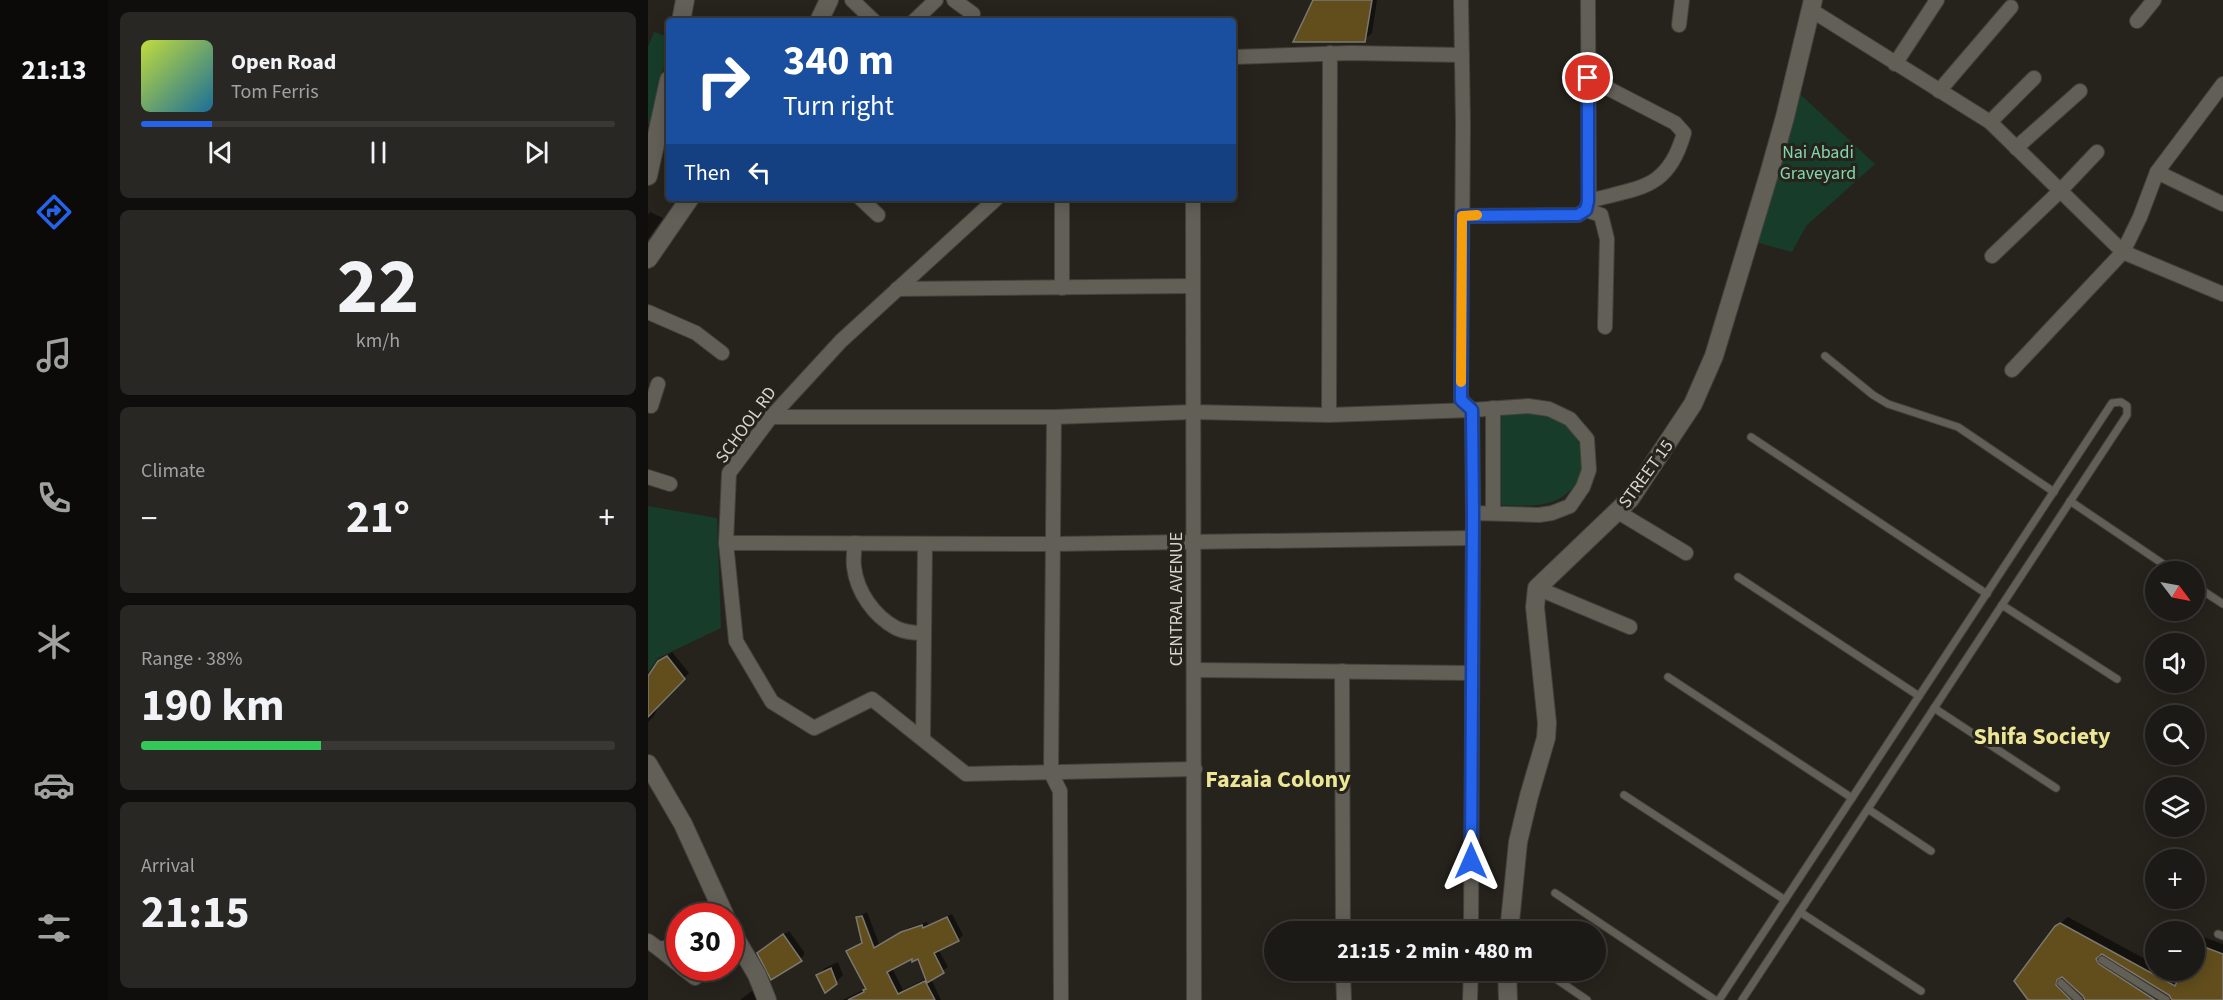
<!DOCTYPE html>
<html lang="en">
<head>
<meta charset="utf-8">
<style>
  :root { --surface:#1c1a16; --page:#292723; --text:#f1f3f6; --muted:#a0a1a1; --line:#3a3835; --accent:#2563eb }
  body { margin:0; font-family:"Source Sans 3",sans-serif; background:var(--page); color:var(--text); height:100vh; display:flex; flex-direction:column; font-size:22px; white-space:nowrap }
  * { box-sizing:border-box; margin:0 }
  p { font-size:20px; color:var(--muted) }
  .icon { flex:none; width:33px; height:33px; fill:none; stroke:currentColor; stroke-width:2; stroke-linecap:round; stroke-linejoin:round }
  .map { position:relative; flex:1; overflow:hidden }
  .side { display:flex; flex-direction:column; gap:12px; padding:12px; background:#0f0e0c; width:540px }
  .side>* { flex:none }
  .banner { position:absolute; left:18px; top:18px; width:570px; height:183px; border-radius:6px; box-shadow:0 3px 15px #0003,0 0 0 2px var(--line); background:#1a4fa0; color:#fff; overflow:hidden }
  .needle { width:39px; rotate:122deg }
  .fabs { position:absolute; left:1497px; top:561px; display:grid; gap:12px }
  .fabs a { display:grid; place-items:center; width:60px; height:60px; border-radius:50%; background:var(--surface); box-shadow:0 3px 15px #0003,0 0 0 2px var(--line); font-size:30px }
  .speed { position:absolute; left:18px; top:903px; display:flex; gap:12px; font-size:30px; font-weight:700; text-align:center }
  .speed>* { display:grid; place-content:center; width:78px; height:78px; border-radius:50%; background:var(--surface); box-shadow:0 3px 15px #0003,0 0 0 2px var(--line); line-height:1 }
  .speed .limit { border:9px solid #d22; background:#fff; color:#111 }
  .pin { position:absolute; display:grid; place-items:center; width:51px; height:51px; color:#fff; margin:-26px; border:3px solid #fff; border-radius:50%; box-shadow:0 2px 6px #0007 }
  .me { position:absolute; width:66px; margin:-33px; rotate:0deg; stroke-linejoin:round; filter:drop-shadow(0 0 4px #0008) }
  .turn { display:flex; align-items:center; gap:21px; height:126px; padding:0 18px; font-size:27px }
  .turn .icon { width:78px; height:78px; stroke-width:2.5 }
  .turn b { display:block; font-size:42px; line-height:51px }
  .then { display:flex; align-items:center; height:57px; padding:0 18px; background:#0003; gap:12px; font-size:22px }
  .big { font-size:45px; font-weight:700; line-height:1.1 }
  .side .card { flex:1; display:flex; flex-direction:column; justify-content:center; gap:9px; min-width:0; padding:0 21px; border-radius:9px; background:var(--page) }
  .side .dial { align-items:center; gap:0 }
  .dial b { font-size:78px; line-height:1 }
  .song { display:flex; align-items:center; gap:18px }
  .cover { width:72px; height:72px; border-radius:9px; background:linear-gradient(135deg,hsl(70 70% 55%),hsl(200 70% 35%)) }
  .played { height:6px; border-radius:3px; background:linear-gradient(90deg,var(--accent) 15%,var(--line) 15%) }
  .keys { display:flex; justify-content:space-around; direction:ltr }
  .heat { display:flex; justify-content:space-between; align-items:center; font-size:33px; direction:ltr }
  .charge { height:9px; border-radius:4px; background:linear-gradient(90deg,#34c759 38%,var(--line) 0) }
  .trip { position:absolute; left:616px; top:921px; width:342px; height:60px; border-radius:30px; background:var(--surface); box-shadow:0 3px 15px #0003,0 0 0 2px var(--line); font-weight:700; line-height:60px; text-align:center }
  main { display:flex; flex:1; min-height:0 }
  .tabs { display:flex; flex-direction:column; width:108px; justify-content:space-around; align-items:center; background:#0b0a09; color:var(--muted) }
  .tabs .icon { width:42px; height:42px }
  .tabs .selected { color:var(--accent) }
  .tabs b { font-size:27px; color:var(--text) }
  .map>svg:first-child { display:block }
</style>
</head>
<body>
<main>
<nav class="tabs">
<b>21:13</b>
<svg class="icon selected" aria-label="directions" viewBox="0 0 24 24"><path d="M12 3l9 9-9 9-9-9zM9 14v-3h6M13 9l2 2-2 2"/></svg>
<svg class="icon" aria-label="music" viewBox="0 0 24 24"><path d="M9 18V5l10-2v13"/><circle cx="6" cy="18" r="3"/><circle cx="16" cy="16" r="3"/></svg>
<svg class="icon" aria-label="phone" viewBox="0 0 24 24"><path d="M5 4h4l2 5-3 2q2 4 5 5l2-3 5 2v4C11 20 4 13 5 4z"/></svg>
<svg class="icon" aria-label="climate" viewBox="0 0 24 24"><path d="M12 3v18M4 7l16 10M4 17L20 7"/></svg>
<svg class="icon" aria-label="car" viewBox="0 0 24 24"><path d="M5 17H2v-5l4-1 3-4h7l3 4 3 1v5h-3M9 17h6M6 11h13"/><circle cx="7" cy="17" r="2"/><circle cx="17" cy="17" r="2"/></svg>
<svg class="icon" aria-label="filters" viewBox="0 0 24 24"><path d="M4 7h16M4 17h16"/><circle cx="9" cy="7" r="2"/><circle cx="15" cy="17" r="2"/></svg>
</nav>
<section class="side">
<div class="card">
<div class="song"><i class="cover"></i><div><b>Open Road</b><p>Tom Ferris</p></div></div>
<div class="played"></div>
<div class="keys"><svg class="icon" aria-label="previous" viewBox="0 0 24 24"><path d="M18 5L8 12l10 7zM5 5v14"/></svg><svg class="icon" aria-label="pause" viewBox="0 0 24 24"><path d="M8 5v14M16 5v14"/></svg><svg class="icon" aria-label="next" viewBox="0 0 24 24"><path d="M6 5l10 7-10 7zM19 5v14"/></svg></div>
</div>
<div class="card dial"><b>22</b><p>km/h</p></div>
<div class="card"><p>Climate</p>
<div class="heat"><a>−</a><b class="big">21°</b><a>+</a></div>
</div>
<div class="card"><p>Range · 38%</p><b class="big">190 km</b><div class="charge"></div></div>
<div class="card"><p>Arrival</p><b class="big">21:15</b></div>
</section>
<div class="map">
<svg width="1575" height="1000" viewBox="0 0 1575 1000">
  <rect width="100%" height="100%" fill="#26231d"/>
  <g fill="#173c2a">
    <polygon points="6,32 21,37 21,44 3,124 0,124 0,47"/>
    <polygon points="1152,94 1227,164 1158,226 1144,252 1107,242"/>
    <path d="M880,413C891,414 903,414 912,420C939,437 943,479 914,497C896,508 871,506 850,505L851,418L858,414Z"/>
    <polygon points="0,506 69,518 73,628 10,658 0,672"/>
  </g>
  <g fill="#0007" fill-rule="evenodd">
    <polygon points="666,0 729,0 724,33 716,40"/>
    <polygon points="2,212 15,218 0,239 0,215"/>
    <polygon points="24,652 41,673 11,705 6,716 0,722 0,679 11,662"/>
    <path d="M219,912L231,944L260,928L279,922L280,925L304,914L315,935L310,940L290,949L300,967L283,979L293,1000H195L219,988L200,951L215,941L210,918ZM214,913L230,954L227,955L214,921ZM265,957H271L279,978L255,990L244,968Z"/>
    <polygon points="1420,917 1508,965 1508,970 1518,970 1532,978 1546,970 1548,944 1555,937 1575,944 1575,1000 1525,1000 1522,994 1454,952 1458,958 1525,1000 1382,1000 1408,927"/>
    <polygon points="141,931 156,952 156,955 151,961 116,948"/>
    <polygon points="190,962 195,975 188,982 170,975 177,968"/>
    <polygon points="108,988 114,1000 92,1000"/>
  </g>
  <g fill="#614e1c" stroke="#7b7870" stroke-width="1.5">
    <polygon points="665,0 724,0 717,42 645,42"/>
    <polygon points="19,656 37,679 0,717 0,676 10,661"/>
    <polygon points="214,916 226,948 253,932 274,925 275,928 299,917 311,941 286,953 296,973 279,983 270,959 264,962 264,959 239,972 250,994 277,981 287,1000 200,1000 216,992 215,990 218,989 198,951 214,943 208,917"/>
    <polygon points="1412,923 1527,986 1534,970 1546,970 1546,943 1575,954 1575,1000 1524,1000 1521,995 1454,954 1448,959 1451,964 1507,1000 1437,1000 1435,996 1414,977 1409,980 1408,985 1423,1000 1380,1000 1366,981 1407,926"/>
    <polygon points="135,934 154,961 123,980 109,953"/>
    <polygon points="183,968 189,984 177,993 168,975"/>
  </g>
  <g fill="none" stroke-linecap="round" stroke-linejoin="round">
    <g stroke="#43413b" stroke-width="9">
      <g id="lane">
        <polyline points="1177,356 1225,395 1240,404 1310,427 1406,492"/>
        <polyline points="1103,437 1339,594"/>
        <polyline points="1422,501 1527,572"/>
        <polyline points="1090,577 1271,696"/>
        <polyline points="1546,585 1575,604"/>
        <polyline points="1354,605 1469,679"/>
        <polyline points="1020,677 1204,798"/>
        <polyline points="1286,708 1408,788"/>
        <polyline points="976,795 1137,900"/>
        <polyline points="1220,809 1283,851"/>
        <polyline points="907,893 1067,1000"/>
        <polyline points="1152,912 1273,991"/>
        <polyline points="1570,934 1575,936"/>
        <polyline points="1454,960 1518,1000"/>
        <polyline points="895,970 939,1000"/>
        <polyline points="1413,983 1431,1000"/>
        <polyline points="1071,1000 1464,403 1473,402 1479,406 1479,415 1094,1000"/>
      </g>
    </g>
    <g stroke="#43413b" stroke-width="16">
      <g id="street">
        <polyline points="204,0 226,21"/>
        <polyline points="306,0 325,14"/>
        <polyline points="813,0 815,123 813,393 813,400 824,410 825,513 823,932"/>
        <polyline points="1163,10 1342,122 1475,252 1492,217 1509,172 1575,84"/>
        <polyline points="266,21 288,0"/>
        <polyline points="1489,21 1506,0"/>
        <polyline points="1031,25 1034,0"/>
        <polyline points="585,57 702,53 814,55"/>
        <polyline points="1247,64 1289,0"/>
        <path d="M940,78L1027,123L1036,133C1020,190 992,187 941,201"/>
        <polyline points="1291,91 1363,7"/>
        <polyline points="1342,122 1386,78"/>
        <polyline points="1368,148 1432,91"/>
        <polyline points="1509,172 1575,204"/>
        <polyline points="212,198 230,215"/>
        <polyline points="349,198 193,341 123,417 81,473 78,543 88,641 124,702 166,728 224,699 318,774 547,769"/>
        <polyline points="414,198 414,288"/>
        <polyline points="545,198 546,1000"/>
        <polyline points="938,210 953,215 959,239 957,327"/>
        <polyline points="814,216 930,215 938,210 941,201 940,0"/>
        <polyline points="1344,256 1412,191 1449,152"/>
        <polyline points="249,289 545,286"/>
        <polyline points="0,312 48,333 74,353"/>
        <polyline points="1364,370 1475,252 1575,294"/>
        <polyline points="3,406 10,384"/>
        <polyline points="681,415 682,53"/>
        <polyline points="123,417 406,417 545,412 681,415 824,410 880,406 901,409 922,419 939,439 941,470 935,487 922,506 904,513 891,515 825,513"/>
        <polyline points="406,417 403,773 412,791 413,1000"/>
        <polyline points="0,477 22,484"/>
        <polyline points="845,512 845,408"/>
        <polyline points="970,512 1038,553"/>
        <polyline points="78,543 405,544 824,538"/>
        <path d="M207,543C206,551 205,560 206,567C209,592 226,616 248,628C256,632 267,633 276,633"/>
        <polyline points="889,588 982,627"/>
        <polyline points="547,670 823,673"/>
        <polyline points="694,671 695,932"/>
        <polyline points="275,739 277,544"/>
        <polyline points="0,941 11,949 32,945"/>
        <polyline points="11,949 32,966"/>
        <polyline points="34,968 47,978"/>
        <polyline points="695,970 696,1000"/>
        <polyline points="822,1000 823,970"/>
      </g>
    </g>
    <g stroke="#43413b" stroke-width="20">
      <g id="secondary">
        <polyline points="33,21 37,0"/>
        <polyline points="171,21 181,0"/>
        <polyline points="0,176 21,80"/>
        <polyline points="0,259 42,198"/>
        <polyline points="0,764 35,824 77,916"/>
        <polyline points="82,929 109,975 119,1000"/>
        <polyline points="861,932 870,842 881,796 898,738 899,723 887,607 889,588 982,499 1045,404 1066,356 1121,174 1137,117 1165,0"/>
        <polyline points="859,970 860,1000"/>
      </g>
    </g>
    <use href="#lane" stroke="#625f57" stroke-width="7"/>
    <use href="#street" stroke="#625f57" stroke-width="14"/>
    <use href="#secondary" stroke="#625f57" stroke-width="18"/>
  </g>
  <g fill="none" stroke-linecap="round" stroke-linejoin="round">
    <g stroke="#184099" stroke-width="15">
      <polyline id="route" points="823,861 825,513 824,410 813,400 813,393 814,216 930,215 938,210 940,201 940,78"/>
    </g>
    <use href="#route" stroke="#2563eb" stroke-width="10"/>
    <polyline stroke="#f59e0b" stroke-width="10" points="813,382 814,216 829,215"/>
  </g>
  <g text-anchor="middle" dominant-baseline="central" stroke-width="6" stroke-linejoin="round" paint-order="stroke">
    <g font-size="18" fill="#84d7ab" stroke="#26231d">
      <text x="1170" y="152">Nai Abadi<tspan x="1170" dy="21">Graveyard</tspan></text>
    </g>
    <g font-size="18" fill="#d6d4cf" stroke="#26231d">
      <text transform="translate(98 425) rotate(-54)">SCHOOL RD</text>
      <text transform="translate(998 474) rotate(-54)">STREET 15</text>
      <text transform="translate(528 599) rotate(-90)">CENTRAL AVENUE</text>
    </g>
    <g font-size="24" font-weight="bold" fill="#ede697" stroke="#26231d">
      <text x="1394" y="736">Shifa Society</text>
      <text x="630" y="779">Fazaia Colony</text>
    </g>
  </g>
</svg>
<div class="fabs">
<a><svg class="needle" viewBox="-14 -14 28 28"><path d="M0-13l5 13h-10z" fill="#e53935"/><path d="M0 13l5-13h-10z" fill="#a0a1a1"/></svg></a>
<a><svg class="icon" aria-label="sound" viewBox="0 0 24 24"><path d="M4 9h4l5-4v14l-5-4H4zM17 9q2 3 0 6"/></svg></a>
<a><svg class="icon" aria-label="search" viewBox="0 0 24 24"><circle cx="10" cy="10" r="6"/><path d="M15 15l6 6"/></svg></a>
<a><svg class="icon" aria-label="layers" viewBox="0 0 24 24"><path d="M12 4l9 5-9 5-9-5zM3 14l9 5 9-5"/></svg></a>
<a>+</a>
<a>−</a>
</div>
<div class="speed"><div class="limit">30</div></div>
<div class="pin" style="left:940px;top:78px;background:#d93025"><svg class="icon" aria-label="arrive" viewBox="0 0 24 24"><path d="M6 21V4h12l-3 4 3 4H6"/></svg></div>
<svg class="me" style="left:823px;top:861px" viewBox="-20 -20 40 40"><path d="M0-17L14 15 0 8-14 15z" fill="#2563eb" stroke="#fff" stroke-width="4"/></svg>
<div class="trip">21:15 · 2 min · 480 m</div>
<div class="banner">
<div class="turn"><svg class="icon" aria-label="right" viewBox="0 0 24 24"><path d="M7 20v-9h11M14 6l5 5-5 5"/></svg><div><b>340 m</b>Turn right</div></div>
<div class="then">Then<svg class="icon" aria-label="left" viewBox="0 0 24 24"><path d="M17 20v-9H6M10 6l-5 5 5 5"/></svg></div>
</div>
</div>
</main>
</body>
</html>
